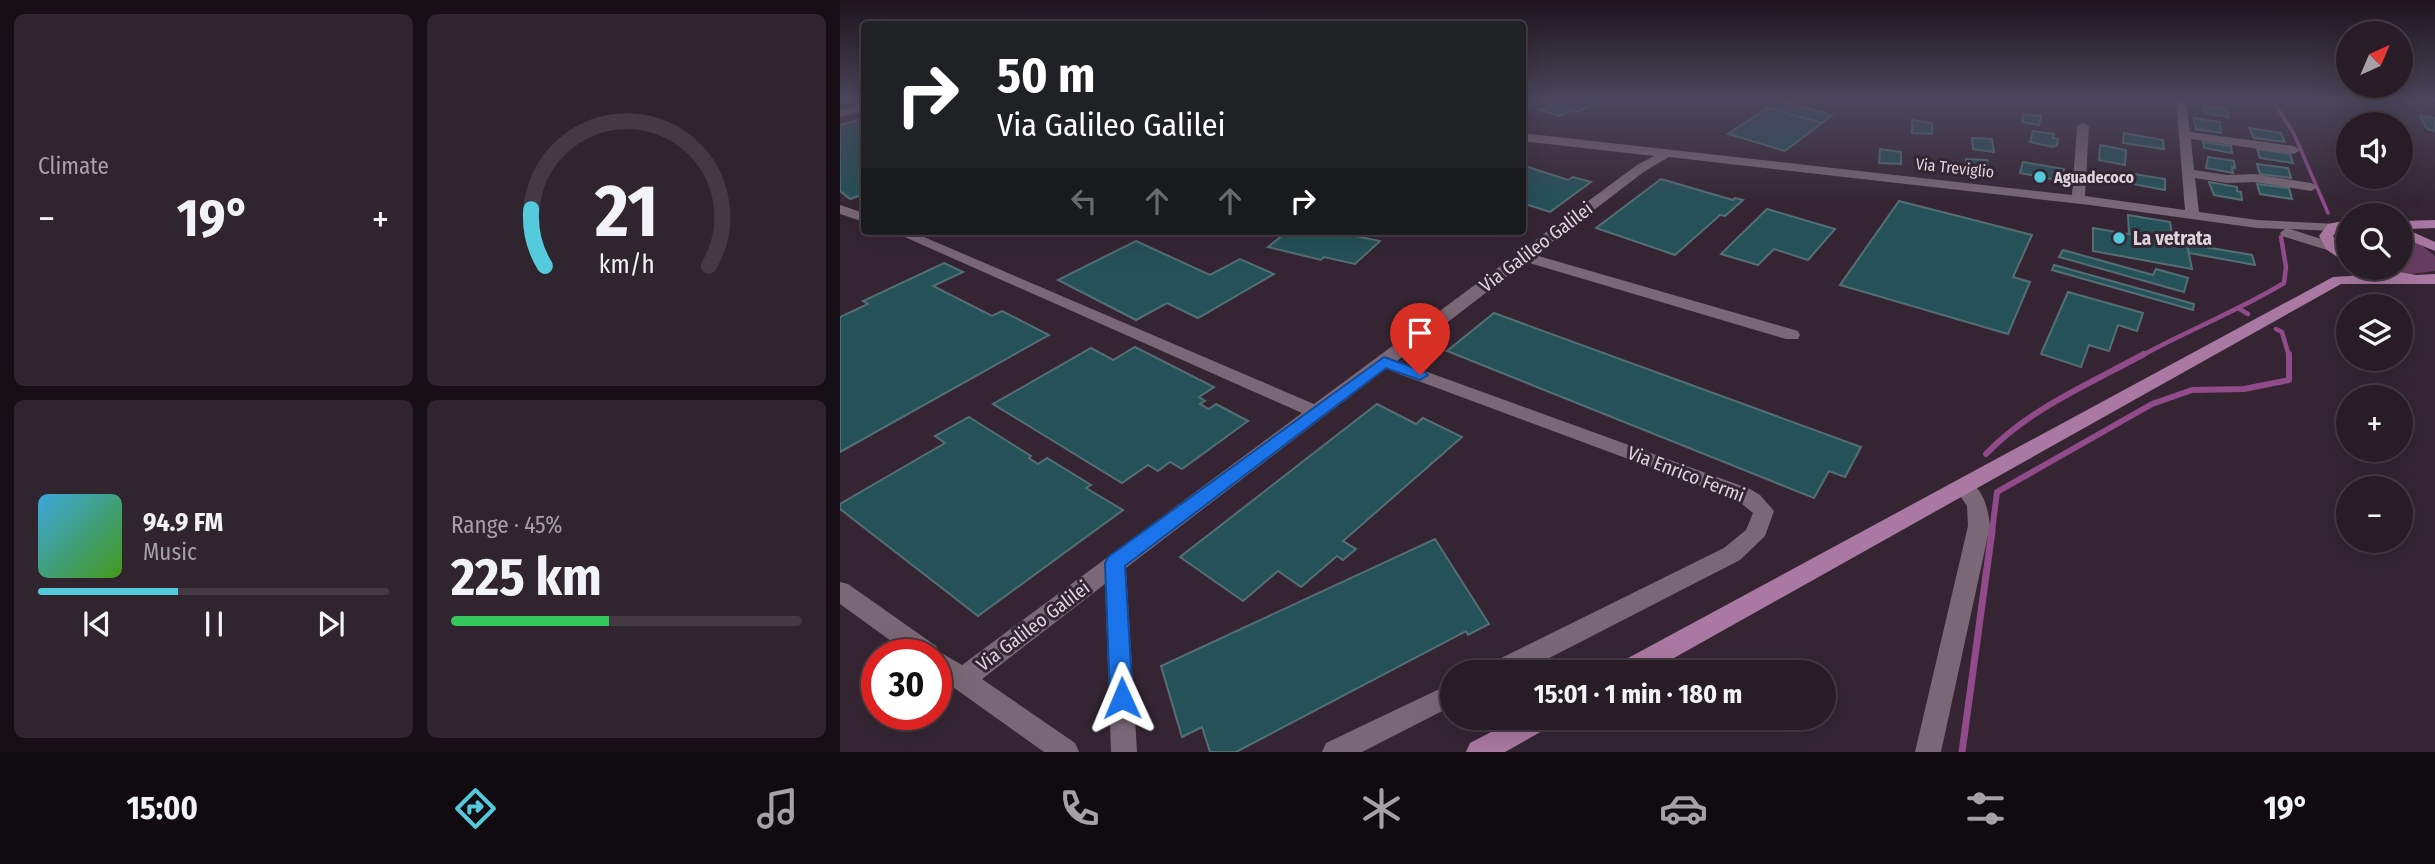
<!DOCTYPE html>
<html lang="en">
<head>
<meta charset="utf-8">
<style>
  :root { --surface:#281c26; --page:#30252e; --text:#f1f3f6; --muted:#a5a1a7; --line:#443a43; --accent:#54cadc }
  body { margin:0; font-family:"Fira Sans Condensed",sans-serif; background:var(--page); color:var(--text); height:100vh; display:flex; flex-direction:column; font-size:26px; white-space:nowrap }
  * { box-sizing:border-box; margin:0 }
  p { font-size:23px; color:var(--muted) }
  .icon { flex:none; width:38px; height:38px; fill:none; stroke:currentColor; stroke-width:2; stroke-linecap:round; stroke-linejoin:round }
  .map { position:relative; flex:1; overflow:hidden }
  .sheet { display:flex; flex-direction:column; gap:14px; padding:14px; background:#160f15; width:840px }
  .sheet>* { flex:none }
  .top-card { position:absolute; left:21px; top:21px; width:665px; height:214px; border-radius:7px; box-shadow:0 7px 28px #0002,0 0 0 2px var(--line); background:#202124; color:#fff; overflow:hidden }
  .needle { width:46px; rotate:44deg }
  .buttons { position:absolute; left:1496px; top:21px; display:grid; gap:14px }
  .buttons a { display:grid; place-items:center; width:77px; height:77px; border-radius:50%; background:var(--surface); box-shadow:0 7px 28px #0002,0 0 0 2px var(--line); font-size:35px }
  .speed { position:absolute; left:21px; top:639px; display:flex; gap:14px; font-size:35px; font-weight:700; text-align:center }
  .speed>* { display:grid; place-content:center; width:91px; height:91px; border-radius:50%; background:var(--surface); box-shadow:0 7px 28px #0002,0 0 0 2px var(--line); line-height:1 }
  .speed .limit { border:10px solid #d22; background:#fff; color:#111 }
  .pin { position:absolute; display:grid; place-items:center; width:60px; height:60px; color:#fff; margin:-72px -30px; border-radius:50% 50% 50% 0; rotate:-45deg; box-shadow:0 0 7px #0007 }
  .pin .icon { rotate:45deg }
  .me { position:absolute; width:77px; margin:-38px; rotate:359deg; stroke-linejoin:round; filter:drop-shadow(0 0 5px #0008) }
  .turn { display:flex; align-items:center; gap:24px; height:147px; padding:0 21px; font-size:32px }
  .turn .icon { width:91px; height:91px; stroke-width:2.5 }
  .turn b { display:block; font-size:49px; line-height:60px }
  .lanes { display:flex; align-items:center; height:66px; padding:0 21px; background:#0003; justify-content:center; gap:35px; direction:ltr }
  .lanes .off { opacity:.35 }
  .big { font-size:52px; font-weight:700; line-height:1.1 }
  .sheet .tile { flex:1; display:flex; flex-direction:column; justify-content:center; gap:10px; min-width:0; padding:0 24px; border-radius:10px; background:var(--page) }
  .sheet .dial { align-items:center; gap:0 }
  .dial svg { height:182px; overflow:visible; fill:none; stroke:var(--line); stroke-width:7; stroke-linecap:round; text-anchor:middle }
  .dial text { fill:var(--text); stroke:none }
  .song { display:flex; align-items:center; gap:21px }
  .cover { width:84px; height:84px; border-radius:10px; background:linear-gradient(135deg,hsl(200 70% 55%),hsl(100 70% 35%)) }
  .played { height:7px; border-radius:4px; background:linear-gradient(90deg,var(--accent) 40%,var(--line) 40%) }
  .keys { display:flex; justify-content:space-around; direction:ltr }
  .heat { display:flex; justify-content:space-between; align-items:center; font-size:38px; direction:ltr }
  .charge { height:10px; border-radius:5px; background:linear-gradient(90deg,#34c759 45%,var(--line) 0) }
  .sheet .tiles { flex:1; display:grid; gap:14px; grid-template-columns:repeat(2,1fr) }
  .trip { position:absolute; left:600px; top:660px; width:396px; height:70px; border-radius:35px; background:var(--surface); box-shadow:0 7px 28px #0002,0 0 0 2px var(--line); font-weight:700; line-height:70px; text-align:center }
  .menu { display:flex; height:112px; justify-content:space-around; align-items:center; background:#100b0f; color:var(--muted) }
  .menu .icon { width:49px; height:49px }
  .menu .current { color:var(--accent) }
  .menu b { font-size:32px; color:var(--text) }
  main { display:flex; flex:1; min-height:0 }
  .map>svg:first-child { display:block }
</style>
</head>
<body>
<main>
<section class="sheet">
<div class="tiles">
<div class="tile"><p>Climate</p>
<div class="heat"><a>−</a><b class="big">19°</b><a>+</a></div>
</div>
<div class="tile dial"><svg viewBox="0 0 100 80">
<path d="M14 69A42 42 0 1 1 86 69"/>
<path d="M14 69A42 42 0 0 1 8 44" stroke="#54cadc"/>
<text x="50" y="56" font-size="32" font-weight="700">21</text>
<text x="50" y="72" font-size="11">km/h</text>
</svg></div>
<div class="tile">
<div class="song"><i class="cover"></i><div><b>94.9 FM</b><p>Music</p></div></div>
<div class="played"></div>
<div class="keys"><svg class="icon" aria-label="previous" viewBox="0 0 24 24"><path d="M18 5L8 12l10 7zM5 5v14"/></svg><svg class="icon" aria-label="pause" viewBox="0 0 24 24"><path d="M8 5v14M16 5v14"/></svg><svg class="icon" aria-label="next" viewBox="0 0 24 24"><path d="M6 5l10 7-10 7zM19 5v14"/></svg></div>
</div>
<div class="tile"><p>Range · 45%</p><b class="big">225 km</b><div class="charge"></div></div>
</div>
</section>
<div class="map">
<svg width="1595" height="752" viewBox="0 0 1595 752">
  <rect width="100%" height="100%" fill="#352533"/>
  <polygon fill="#673e62" points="1561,237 1581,245 1595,256 1595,271 1571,274 1539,268 1561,268"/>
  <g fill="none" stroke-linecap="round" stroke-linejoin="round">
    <polyline stroke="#914b8a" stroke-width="3.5" points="1432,99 1454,134 1488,213"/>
    <g stroke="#914b8a" stroke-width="4.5">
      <polyline points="1398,308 1408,314"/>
      <polyline points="1436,329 1442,332 1449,356"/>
      <path d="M1301,356C1348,330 1398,311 1444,283L1446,267L1441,237"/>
    </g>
    <g stroke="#914b8a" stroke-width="6">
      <path d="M1146,454C1189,409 1249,384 1304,354"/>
      <polyline points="1152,532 1157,492 1312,404 1352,390 1404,389 1449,380 1449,354"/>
    </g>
    <polyline stroke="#914b8a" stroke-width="7" points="1122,752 1152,531"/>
  </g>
  <g fill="#255158" stroke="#546f74" stroke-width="2">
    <polygon points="722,99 764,99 738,112 732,110 720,116 700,110"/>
    <polygon points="937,100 992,115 982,123 926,107"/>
    <polygon points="1363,106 1387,109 1389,117 1365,113"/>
    <polygon points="927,108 982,123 945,151 888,134"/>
    <polygon points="1183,114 1201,116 1199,125 1182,122"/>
    <polygon points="1580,116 1595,118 1595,131 1587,129"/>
    <polygon points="24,118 24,194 10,199 0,191 0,125"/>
    <polygon points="1354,118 1380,122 1381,133 1356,129"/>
    <polygon points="1072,120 1092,123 1092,134 1072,133"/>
    <polygon points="1409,128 1441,133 1445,142 1414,138"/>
    <polygon points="1193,131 1214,134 1213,138 1218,139 1217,145 1213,147 1190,142"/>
    <polygon points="1284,133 1323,140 1324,149 1283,143"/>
    <polygon points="1132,138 1152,139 1154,152 1133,149"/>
    <polygon points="1363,142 1391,146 1392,153 1364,148"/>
    <polygon points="1260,145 1286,150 1285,165 1259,160"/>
    <polygon points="1040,149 1061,152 1061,164 1039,163"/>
    <polygon points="1417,149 1450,154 1453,163 1420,158"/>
    <polygon points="1368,157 1394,161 1395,168 1392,167 1393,173 1366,168"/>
    <polygon points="1126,159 1147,160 1149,175 1127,172"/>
    <polygon points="1183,162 1224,169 1223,174 1228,175 1227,182 1180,173"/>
    <polygon points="1417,164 1448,168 1451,178 1420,174"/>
    <polygon points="682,165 728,180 733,177 751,182 710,212 682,203"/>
    <polygon points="1282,172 1325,179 1325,190 1282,182"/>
    <polygon points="821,179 893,200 895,198 903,200 885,216 880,215 835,255 756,228"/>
    <polygon points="1369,182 1397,187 1397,191 1401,192 1402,200 1374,195"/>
    <polygon points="1417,184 1449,188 1452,199 1420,194"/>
    <polygon points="1059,201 1192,235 1173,277 1190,282 1168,334 1000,285"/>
    <polygon points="927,209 995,229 968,260 934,249 918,265 881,254"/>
    <polygon points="1288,215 1330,222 1333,241 1289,234"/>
    <polygon points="1253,228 1347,244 1352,269 1253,251"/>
    <polygon points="448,231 491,231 540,241 515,264 484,257 481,260 428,247"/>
    <polygon points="296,241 370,275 400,259 434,274 358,318 327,303 296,320 218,280"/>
    <polygon points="1347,244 1412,255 1415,265 1349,253"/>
    <polygon points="1223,250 1313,275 1316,269 1348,278 1344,292 1219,257"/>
    <polygon points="104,263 123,272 93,286 152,316 162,311 209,335 0,452 0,317 28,304 23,301"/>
    <polygon points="1214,265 1354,304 1353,310 1212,270"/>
    <polygon points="1228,292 1303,313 1297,331 1278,325 1269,351 1249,345 1241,367 1201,354"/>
    <polygon points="654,313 1021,447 1005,477 989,471 974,498 607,351"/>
    <polygon points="295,347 374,387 359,397 365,401 360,404 369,409 376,404 408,421 342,469 330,462 318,471 308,465 282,483 153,404 251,348 273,360"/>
    <polygon points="537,404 576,424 583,418 622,437 503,541 516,549 503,560 497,556 461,587 438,571 403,601 340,557"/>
    <polygon points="129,417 191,456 189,458 198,464 207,458 251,485 246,488 283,510 138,616 0,509 0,504 105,443 95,436"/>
    <polygon points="595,539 649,624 628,635 626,631 396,752 370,752 362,727 342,737 321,666"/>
  </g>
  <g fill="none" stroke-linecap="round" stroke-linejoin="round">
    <g fill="#7a6877" fill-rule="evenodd">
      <polygon points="1336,99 1346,99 1350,132 1454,146 1460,150 1454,154 1351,139 1354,170 1387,175 1414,174 1471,183 1478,187 1471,191 1414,182 1387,183 1355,178 1359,212 1417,220 1498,224 1498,230 1493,231 1450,229 1497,244 1499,247 1497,250 1487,250 1442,236 1440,233 1445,229 1417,228 1250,205 829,157 805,171 695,255 958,331 960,335 958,339 946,339 686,262 557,361 910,489 920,495 934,511 925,536 900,560 682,672 646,672 649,664 884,548 906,530 913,513 896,499 546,369 286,568 297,752 271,752 265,584 142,679 235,743 239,752 204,752 96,675 96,654 69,654 0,604 0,582 8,584 96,646 98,651 122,665 462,413 51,231 70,231 474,404 797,165 814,156 682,141 682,133 1232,195 1237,126 1243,123 1249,126 1245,196 1345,210"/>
      <polygon points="24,103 24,110 0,117 0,110"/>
      <polygon points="0,205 24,213 24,222 0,214"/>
      <path d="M1124,480C1143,485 1148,508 1150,526L1101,752H1075L1128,526L1127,506L1114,487L1117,482Z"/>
      <polygon points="612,683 612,706 522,752 482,752 486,743"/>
    </g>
    <g fill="#aa79a3" fill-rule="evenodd">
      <polygon points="1508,220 1508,228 1498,230 1493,236 1498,245 1508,253 1508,264 1487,250 1479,236 1488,224"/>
      <polygon points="1595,220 1595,228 1566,229 1595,242 1595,251 1561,237 1561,221"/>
      <polygon points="1549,270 1576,275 1595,274 1595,284 1501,284 809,672 774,672 777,664 1493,277 1542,274"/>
      <polygon points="678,718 715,718 711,726 665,752 626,752 630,743"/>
    </g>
  </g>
  <linearGradient id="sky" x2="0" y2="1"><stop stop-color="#1d141c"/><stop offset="0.49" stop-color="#4b465b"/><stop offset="1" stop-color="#4b465b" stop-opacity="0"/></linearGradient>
  <rect width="1595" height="204" fill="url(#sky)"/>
  <polygon fill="#1a73e8" stroke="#114b97" stroke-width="2" points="544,357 585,372 588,375 580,380 546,368 285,566 293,698 290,706 282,709 274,706 270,698 265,563 268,557"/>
  <g fill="#54cadc" stroke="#352533" stroke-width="2.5">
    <circle cx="1200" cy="177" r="7"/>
    <circle cx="1279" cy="238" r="7"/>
  </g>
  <g text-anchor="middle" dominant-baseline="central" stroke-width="6" stroke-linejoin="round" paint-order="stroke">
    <g font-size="16" fill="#ded4dc" stroke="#352533">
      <text transform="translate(1115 168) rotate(6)">Via Treviglio</text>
    </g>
    <g font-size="16" font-weight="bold" fill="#ded4dc" stroke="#352533" text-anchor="start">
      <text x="1214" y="177">Aguadecoco</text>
    </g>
    <g font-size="19" font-weight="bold" fill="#ded4dc" stroke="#352533" text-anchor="start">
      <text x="1293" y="238">La vetrata</text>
    </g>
    <g font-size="19" fill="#ded4dc" stroke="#352533">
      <text transform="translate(696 247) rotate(-37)">Via Galileo Galilei</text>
      <text transform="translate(846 474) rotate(21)">Via Enrico Fermi</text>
      <text transform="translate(193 626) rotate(-37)">Via Galileo Galilei</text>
    </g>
  </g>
</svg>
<div class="buttons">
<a><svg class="needle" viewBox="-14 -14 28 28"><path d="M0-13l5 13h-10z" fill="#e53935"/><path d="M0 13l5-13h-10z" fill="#a5a1a7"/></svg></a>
<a><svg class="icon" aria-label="sound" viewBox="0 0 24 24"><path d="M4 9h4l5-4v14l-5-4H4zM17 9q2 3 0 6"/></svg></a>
<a><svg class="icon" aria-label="search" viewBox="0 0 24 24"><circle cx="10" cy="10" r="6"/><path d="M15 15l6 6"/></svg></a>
<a><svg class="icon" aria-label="layers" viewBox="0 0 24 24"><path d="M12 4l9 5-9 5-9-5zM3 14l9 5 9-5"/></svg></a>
<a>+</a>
<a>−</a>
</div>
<div class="speed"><div class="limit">30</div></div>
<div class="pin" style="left:580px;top:375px;background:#d93025"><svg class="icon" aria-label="arrive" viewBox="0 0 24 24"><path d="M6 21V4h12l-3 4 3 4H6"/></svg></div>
<svg class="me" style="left:282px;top:698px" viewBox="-20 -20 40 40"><path d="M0-17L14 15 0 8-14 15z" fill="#1a73e8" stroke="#fff" stroke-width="4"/></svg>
<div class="trip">15:01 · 1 min · 180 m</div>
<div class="top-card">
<div class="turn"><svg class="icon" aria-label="right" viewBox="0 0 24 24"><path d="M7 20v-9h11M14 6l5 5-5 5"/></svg><div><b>50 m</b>Via Galileo Galilei</div></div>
<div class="lanes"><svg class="icon off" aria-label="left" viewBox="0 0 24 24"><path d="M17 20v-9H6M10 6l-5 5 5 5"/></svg><svg class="icon off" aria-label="ahead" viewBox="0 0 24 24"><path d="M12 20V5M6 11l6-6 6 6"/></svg><svg class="icon off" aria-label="ahead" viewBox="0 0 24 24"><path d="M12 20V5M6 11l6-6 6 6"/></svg><svg class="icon" aria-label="right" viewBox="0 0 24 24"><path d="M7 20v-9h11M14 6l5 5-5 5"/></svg></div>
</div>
</div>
</main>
<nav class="menu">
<b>15:00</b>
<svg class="icon current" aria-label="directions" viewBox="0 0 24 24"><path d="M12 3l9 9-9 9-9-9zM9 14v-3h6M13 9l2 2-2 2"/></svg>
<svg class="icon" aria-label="music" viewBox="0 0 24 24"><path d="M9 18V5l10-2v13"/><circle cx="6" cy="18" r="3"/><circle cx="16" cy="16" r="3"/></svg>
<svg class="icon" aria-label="phone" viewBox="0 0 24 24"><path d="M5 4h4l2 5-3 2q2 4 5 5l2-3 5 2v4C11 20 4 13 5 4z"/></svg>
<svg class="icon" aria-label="climate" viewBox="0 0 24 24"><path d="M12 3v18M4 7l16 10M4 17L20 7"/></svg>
<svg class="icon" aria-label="car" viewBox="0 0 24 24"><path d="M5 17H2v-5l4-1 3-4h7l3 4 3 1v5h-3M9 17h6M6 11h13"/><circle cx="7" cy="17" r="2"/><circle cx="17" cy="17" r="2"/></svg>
<svg class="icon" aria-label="filters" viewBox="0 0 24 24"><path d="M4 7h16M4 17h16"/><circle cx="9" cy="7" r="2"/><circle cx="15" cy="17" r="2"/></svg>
<b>19°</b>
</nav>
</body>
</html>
